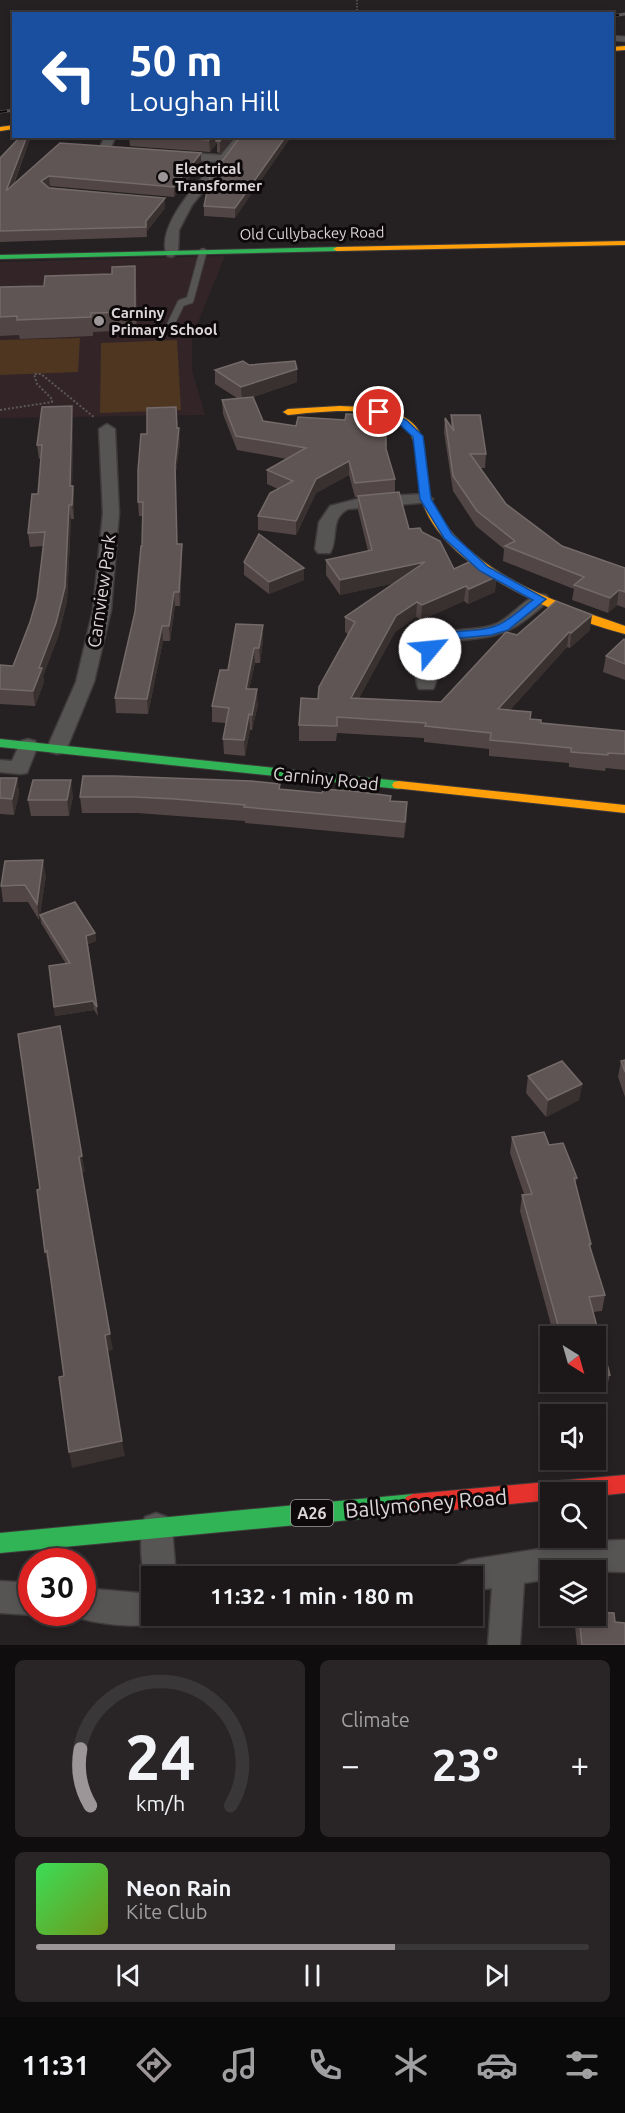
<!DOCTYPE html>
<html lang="en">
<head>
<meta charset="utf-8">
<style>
  :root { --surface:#1c1819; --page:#292526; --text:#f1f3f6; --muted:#a0a0a2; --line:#3a3738; --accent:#9d9698 }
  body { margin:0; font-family:Ubuntu,sans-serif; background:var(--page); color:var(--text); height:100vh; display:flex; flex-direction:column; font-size:22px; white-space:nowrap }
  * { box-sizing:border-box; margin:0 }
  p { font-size:20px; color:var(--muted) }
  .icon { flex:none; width:33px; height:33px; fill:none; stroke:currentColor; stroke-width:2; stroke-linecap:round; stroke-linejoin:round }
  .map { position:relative; height:1645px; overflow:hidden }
  .panel { display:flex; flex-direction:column; gap:15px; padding:15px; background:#0f0d0e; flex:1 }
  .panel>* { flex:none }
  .banner { position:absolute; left:12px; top:12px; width:602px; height:126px; border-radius:0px; box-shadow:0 3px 9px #0003,0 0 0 2px var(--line); background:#1a4fa0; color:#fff; overflow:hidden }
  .needle { width:39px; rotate:143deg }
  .buttons { position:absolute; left:540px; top:1326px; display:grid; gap:12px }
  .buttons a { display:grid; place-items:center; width:66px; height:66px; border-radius:0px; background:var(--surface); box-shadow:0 3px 9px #0003,0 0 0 2px var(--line); font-size:30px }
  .speed { position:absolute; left:18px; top:1548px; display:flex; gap:12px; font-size:30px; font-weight:700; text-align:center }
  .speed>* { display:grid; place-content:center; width:78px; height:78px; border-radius:50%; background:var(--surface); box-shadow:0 3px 9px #0003,0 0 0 2px var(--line); line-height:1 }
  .speed .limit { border:9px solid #d22; background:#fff; color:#111 }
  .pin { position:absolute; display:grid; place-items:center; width:51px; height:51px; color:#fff; margin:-26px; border:3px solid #fff; border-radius:50%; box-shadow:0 2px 6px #0007 }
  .me { position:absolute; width:66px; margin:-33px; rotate:62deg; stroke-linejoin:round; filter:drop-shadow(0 0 4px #0008) }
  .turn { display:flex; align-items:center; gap:21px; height:126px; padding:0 18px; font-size:27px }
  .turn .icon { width:78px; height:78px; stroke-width:2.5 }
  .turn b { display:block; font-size:42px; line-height:51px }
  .big { font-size:45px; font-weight:700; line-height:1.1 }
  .panel .tile { flex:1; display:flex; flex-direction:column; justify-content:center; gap:9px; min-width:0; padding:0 21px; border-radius:9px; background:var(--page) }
  .panel .dial { align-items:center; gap:0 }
  .dial svg { height:156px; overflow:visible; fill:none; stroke:var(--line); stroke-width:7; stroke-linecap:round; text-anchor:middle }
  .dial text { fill:var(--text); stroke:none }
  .song { display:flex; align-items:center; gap:18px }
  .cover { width:72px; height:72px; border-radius:9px; background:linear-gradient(135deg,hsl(130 70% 55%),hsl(80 70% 35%)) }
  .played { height:6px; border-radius:3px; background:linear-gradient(90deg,var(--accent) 65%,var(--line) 65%) }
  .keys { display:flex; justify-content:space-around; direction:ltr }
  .heat { display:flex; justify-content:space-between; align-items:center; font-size:33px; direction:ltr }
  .panel .tiles { flex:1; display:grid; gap:15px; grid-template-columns:1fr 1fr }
  .tile:last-child { grid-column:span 2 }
  .trip { position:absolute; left:141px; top:1566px; width:342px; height:60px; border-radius:0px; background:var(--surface); box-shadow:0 3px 9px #0003,0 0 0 2px var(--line); font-weight:700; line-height:60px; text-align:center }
  .tab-bar { display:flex; height:96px; justify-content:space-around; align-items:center; background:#0b0a0a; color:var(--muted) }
  .tab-bar .icon { width:42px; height:42px }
  .tab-bar .selected { color:var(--accent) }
  .tab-bar b { font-size:27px; color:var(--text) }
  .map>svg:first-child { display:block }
</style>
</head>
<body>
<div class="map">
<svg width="625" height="1645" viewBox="0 0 625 1645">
  <rect width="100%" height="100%" fill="#252021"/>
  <polygon fill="#332428" points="225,256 192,337 192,370 205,415 0,418 0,262"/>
  <g fill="#4f3620">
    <polygon points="80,338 78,372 0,375 0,340"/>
    <polygon points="177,340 181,410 100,413 101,343"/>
  </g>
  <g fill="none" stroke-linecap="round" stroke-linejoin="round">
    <g stroke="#3f3b3c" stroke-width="7">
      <polyline id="lane-far1" points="612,38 625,39"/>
    </g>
    <g stroke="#3f3b3c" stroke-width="9">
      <polyline id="lane" points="170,326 181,303 190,300 203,252"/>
    </g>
    <g stroke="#3f3b3c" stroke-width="3">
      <g id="street">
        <polygon points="105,136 116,136 109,151 105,152 99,149"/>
        <path d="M237,136H248L192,205L179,230L178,253L172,257L167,256C155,226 198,183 216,162L173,158L167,155L173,152L221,155Z"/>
        <polygon points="107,424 115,429 119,513 111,610 94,682 67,748 64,752 57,754 50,752 47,748 76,682 93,610 103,513 99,429"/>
        <path d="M425,494L433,499L431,502L348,509C329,519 339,538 330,553H318L315,549L319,522L330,506L365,497Z"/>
        <path d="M540,594L546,595L549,599L546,603C526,621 508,635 480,638C467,640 455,639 443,645C433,659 441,677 433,689H419C415,682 416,670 418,662C426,617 468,637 498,623C513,615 525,598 540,594Z"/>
        <polygon points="28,739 35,741 38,745 27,773 20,774 0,772 0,760 12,761 21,741"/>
        <path d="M156,1513L167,1517L172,1528L176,1576H152V1588C139,1578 139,1532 145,1517Z"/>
        <polygon points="625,1540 625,1572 550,1570 550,1579 524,1583 520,1645 488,1645 492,1588 472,1591 472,1576 452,1576 457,1565 468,1560 591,1541"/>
        <polygon points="0,1581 32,1583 32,1612 38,1612 32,1615 0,1613"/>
        <path d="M82,1588L152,1594V1616H166L163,1621C143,1630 91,1624 71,1615L69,1612H82Z"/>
      </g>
    </g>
    <g stroke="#3f3b3c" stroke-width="2">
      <g id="fast">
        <polygon points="340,247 340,251 337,251 0,259 0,255"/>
        <polygon points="0,739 399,781 406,785 399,789 0,747"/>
        <polygon points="413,1494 420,1497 423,1504 420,1511 413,1514 0,1553 0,1533"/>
      </g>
    </g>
    <g stroke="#3f3b3c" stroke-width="2">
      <g id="slow">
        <polygon points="625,46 625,50 612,51 612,47"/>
        <polygon points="14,125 14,129 0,131 0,127"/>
        <polygon points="625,241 625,245 337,251 333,249 337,247"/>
        <path d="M340,406C471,409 397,467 447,527C491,581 561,604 625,626V634C561,617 447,571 423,504C416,483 421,444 407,429C384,403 320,412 288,415L283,412L288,409Z"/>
        <polygon points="399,781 625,805 625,813 394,788 392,785 394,782"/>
      </g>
    </g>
    <g stroke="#3f3b3c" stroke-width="2">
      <polygon id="jam" points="625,1475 625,1493 596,1496 596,1492 550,1492 550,1500 413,1514 406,1511 403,1504 406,1497 413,1494"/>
    </g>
    <polyline stroke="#5c5859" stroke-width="1.5" stroke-dasharray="1.5 1.5" stroke-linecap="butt" points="357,0 357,14"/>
    <polyline stroke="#5c5859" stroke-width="2" stroke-dasharray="2 2" stroke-linecap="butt" points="0,410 52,402 52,399 37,384 34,374 41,374 95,418"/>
    <use href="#lane-far1" stroke="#575454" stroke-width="5"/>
    <use href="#lane" stroke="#575454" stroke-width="7"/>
    <use href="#street" fill="#575454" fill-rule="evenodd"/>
    <use href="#fast" fill="#30b455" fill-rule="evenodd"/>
    <use href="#slow" fill="#ff9f0a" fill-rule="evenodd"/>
    <use href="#jam" fill="#e5322d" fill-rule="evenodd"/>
    <g stroke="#5b5758" stroke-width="3">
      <g id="rail">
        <polyline points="612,16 625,14"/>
        <polyline points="0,112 14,110"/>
      </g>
    </g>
    <use href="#rail" stroke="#0d090a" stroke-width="2" stroke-dasharray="7" stroke-linecap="butt"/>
  </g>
  <g fill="#514645">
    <polygon points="21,136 31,136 14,184 60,143 201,153 201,163 174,197 50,186 48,187 165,198 165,208 147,231 147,237 0,242 0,158"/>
    <polygon points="129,136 234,136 220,153 217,152 217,143 210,152 130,146"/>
    <polygon points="241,136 235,218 204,216 204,206"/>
    <polygon points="135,266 136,285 137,330 93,332 93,336 20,339 19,335 0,336 0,287 44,286 112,274"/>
    <polygon points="249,365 297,382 253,397 263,421 386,449 395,479 395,493 409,529 422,532 454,569 496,577 495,592 468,604 464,601 421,620 416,617 395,632 359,698 441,702 517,635 590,630 570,648 567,647 510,710 530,719 541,723 625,731 625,770 606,768 605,771 569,767 569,763 489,756 489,749 424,742 424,738 337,733 336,741 299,741 299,725 318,699 348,634 345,632 345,617 394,583 340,595 326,575 326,560 368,551 358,510 358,497 355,497 349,475 316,493 296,535 258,530 258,516 278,489 267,484 267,470 287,459 237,450 223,414 222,400 237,398 215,384 215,370"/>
    <polygon points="451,415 486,454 485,468 480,468 506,504 562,546 625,568 625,608 617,605 608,613 578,602 572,600 574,589 503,561 504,549 476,526 453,491 444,432 445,418 451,426"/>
    <polygon points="73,419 72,486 73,486 74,499 74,519 71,519 67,601 58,637 43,676 44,682 35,706 0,704 0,665 13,666 30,622 37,598 43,546 30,547 28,533 38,494 41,458 39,459 37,445"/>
    <polygon points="177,428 180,442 175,479 177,544 182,544 182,558 180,606 175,606 170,641 163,641 148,714 116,713 115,698 135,612 142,546 143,516 139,516 138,502 147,434"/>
    <polygon points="244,562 304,568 304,580 269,594 244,575"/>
    <polygon points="263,640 260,663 255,663 249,689 258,705 252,730 250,730 245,756 224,754 223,739 226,723 212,722 212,706 228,670"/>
    <polygon points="625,640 625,680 603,672 606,656"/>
    <polygon points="0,778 17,778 19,794 14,815 0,814"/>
    <polygon points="280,784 280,789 391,801 407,818 404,838 245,823 245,821 137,813 82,813 80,797"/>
    <polygon points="73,796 69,816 31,816 28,800"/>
    <polygon points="46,876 39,920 28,902 3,902 1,886"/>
    <polygon points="40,915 95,933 96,941 88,944 98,1016 94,1010 55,1016 54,1007 66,964 41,923"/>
    <polygon points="625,1060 625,1097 618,1077 621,1061"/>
    <polygon points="528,1076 582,1084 579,1100 546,1117 526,1093"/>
    <polygon points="512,1137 549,1145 577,1178 575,1185 591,1244 590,1249 605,1295 602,1311 593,1312 610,1375 606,1390 563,1394 560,1382 596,1382 596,1336 554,1336 520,1211 522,1195 524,1194 510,1153"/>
    <polygon points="578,1616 596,1616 615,1622 625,1645 577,1645 575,1626"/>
  </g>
  <g fill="#393030">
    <polygon points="27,136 31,136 7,201 6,191"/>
    <polygon points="213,136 219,136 216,141 217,143 210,152 209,140"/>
    <polygon points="224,136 234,136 220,153 220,141"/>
    <polygon points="286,136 292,136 235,218 235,208"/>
    <polygon points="201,153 201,163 174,197 174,187"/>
    <polygon points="49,176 50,186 42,191 41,181"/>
    <polygon points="165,198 165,208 147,231 147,237 146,221"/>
    <polygon points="135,266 136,285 137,330 135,312"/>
    <polygon points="297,369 297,382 242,401 241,387"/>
    <polygon points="72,406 73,419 72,499 70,486"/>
    <polygon points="179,428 180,442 175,479 176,501 175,465"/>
    <polygon points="349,461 349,475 316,493 296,535 296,521 316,479"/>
    <polygon points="73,486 74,499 74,519 72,505"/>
    <polygon points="69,505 71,519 67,601 58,637 43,676 44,682 35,706 33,691 39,668"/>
    <polygon points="182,544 182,558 180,606 179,592"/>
    <polygon points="425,562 424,577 340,595 340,580"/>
    <polygon points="304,568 304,580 269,594 269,582"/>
    <polygon points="496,577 495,592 468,604 469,589"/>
    <polygon points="466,586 464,601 421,620 422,605"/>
    <polygon points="619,590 617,605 608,613 610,598"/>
    <polygon points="174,592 175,606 170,641 169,626"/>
    <polygon points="417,602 416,617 395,632 351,713 351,698 396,616"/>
    <polygon points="592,615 590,630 570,648 571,633"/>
    <polygon points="263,625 263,640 260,663 259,648"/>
    <polygon points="162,626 163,641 148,714 147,699"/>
    <polygon points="569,632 567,647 497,724 498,709"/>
    <polygon points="254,648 255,663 246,704 246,689"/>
    <polygon points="257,689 258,705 252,730 252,715"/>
    <polygon points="249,714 250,730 245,756 244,740"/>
    <polygon points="17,778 19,794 14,815 12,799"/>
    <polygon points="71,780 73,796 69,816 67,800"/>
    <polygon points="407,802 407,818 404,838 405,822"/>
    <polygon points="43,860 46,876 39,920 37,904"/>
    <polygon points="95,933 96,941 87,944 86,936"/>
    <polygon points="93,1001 94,1010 55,1016 54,1007"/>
    <polygon points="582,1084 579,1100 546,1117 548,1100"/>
    <polygon points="82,1156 85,1172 81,1173 79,1157"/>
    <polygon points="47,1251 50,1267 48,1268 45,1252"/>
    <polygon points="110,1334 113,1350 107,1351 105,1335"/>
    <polygon points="122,1441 125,1456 72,1468 69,1452"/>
  </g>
  <g fill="#605555" stroke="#736a69" stroke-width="1.5">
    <polygon points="21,136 27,136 6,191 60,143 201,153 174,187 49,176 41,181 49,188 165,198 146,221 146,227 0,231 0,158"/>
    <polygon points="159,136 213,136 209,140"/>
    <polygon points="217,136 224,136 220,141 216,141"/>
    <polygon points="241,136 286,136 235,208 204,206 210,177"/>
    <polygon points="135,266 135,312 91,313 91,317 17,320 17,316 0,317 0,287 44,286 45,276 112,274 112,267"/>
    <polygon points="243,361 249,365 295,361 297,369 241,387 215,370"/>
    <polygon points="253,397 263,421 296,426 298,417 345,420 346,414 374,415 386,437 386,449 395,479 355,483 349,461 316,479 296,521 258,516 270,493 293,481 267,470 306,448 236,436 222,400"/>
    <polygon points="72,406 70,486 73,486 72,505 69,505 65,587 56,623 39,668 42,668 33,691 0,689 0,665 13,666 30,622 37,598 45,532 28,533 32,494 38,494 42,445 37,445 42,407"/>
    <polygon points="176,407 177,428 179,428 175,465 177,544 182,544 179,592 174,592 169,626 162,626 147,699 115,698 135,612 141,546 142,546 143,502 138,502 138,470 141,434 147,434 147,408"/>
    <polygon points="451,415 480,415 486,454 470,454 506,504 562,546 625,568 625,592 619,590 610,598 580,587 574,585 584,577 505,546 515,541 477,511 453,476 445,418 454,431"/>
    <polygon points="399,492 409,529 420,528 422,532 440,541 454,569 471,561 496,577 469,589 466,586 422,605 417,602 396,616 351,698 441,702 506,632 517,635 556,601 592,615 571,633 569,632 498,709 531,712 530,719 541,720 541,723 625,731 625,754 608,753 608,755 571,752 571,748 490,740 491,733 425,726 426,723 337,717 337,726 299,725 301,698 318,699 319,687 355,622 345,617 425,562 340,580 326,560 372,550 358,496"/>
    <polygon points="259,534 304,568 269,582 244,562"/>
    <polygon points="236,624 263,625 259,648 254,648 246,689 257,689 252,715 249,714 244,740 223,739 229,708 212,706 220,670 228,670"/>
    <polygon points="624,639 625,640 625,664 606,656"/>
    <polygon points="83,776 115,776 252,781 280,784 279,789 322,793 323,789 352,791 391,796 390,801 407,802 405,822 244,807 245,805 175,799 135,797 80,797"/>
    <polygon points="0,778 17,778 12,799 0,798"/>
    <polygon points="33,780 71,780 67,800 28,800"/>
    <polygon points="43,860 37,904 25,885 1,886 5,861"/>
    <polygon points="75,902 95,933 86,936 97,1007 93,1001 54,1007 49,966 70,963 40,915"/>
    <polygon points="60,1026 82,1156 79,1157 110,1334 105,1335 122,1441 69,1452 59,1377 64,1376 47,1251 45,1252 37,1190 40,1189 18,1034"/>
    <polygon points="625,1060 625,1072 621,1061"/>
    <polygon points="562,1061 582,1084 548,1100 528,1076"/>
    <polygon points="544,1132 549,1145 563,1143 577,1178 574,1178 591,1244 589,1244 605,1295 589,1297 610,1375 596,1376 596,1336 561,1336 522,1195 532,1194 512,1137"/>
    <polygon points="596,1612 614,1613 615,1622 625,1623 625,1645 582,1645 579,1616 596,1616"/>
  </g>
  <path fill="#1a73e8" stroke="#114b97" stroke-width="1.5" d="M376,410H383L406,420L423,436L431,499L452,534L488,567L546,599L508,630L491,635L451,639L430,653L424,649C445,622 472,637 498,625C510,620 522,608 533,600L480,571L444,538L420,499L413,437L399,424L376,415Z"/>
  <g fill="#9d9698" stroke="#0d090a" stroke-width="2">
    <circle cx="163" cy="177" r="6"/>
    <circle cx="99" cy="321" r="6"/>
  </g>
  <g text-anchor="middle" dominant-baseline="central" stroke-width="6" stroke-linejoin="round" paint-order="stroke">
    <g font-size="15" font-weight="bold" fill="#ddd6d8" stroke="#0d090a" text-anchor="start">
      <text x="175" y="168">Electrical<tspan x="175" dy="17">Transformer</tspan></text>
      <text x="111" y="312">Carniny<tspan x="111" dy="17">Primary School</tspan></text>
    </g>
    <g font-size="15" fill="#ddd6d8" stroke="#0d090a">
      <text transform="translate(312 233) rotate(-1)">Old Cullybackey Road</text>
    </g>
    <rect fill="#0d090a" stroke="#9f989a" stroke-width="1.5" x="291" y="1500" width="42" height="26" rx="4.5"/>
    <g font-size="16" font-weight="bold" fill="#ddd6d8">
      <text x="312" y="1513">A26</text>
    </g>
    <g font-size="18" fill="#ddd6d8" stroke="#0d090a">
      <text transform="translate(101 591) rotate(-82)">Carnview Park</text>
      <text transform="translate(326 778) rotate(6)">Carniny Road</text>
    </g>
    <g font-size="21" fill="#ddd6d8" stroke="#0d090a">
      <text transform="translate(426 1503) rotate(-5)">Ballymoney Road</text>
    </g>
  </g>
</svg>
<div class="buttons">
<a><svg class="needle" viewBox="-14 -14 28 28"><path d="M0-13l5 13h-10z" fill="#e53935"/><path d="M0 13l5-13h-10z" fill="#a0a0a2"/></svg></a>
<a><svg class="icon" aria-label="sound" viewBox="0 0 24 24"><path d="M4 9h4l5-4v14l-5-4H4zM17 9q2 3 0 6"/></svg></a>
<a><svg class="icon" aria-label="search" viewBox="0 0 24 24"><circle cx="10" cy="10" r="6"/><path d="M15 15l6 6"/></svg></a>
<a><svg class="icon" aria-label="layers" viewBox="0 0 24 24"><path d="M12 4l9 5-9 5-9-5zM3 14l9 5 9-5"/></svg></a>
</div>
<div class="speed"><div class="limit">30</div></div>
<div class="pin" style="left:379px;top:412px;background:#d93025"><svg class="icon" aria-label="arrive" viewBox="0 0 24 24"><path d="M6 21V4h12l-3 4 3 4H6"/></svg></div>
<svg class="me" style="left:430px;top:649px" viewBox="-20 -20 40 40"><circle r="19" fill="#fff"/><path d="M0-13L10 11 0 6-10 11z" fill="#1a73e8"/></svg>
<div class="trip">11:32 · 1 min · 180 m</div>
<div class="banner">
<div class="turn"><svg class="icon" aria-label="left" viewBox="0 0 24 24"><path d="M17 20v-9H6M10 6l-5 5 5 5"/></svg><div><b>50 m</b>Loughan Hill</div></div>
</div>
</div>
<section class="panel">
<div class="tiles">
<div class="tile dial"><svg viewBox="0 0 100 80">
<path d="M14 69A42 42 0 1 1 86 69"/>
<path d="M14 69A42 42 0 0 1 9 40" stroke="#9d9698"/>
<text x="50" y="56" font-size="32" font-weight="700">24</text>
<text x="50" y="72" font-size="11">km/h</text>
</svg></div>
<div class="tile"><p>Climate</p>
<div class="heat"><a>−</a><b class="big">23°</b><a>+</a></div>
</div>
<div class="tile">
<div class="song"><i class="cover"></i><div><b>Neon Rain</b><p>Kite Club</p></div></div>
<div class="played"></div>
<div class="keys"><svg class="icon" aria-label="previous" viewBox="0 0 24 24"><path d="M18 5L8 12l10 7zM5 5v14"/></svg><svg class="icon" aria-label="pause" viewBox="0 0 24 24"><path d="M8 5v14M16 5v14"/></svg><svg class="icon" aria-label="next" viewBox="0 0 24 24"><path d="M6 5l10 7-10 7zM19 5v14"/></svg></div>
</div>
</div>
</section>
<nav class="tab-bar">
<b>11:31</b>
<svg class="icon selected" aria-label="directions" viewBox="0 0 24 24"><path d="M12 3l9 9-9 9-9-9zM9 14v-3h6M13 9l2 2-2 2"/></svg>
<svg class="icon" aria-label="music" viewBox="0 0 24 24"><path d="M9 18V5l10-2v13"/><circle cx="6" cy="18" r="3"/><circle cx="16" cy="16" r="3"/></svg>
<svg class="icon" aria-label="phone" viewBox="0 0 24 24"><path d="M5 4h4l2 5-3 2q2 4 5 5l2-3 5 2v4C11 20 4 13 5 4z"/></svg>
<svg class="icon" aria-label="climate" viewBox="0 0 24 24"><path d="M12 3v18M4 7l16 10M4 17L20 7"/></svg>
<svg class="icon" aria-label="car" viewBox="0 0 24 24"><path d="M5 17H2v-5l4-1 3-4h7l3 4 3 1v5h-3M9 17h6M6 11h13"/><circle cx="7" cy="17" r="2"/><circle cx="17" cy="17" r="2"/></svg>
<svg class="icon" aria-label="filters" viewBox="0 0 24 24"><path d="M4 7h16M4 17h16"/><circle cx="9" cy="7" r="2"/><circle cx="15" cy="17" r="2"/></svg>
</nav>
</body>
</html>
